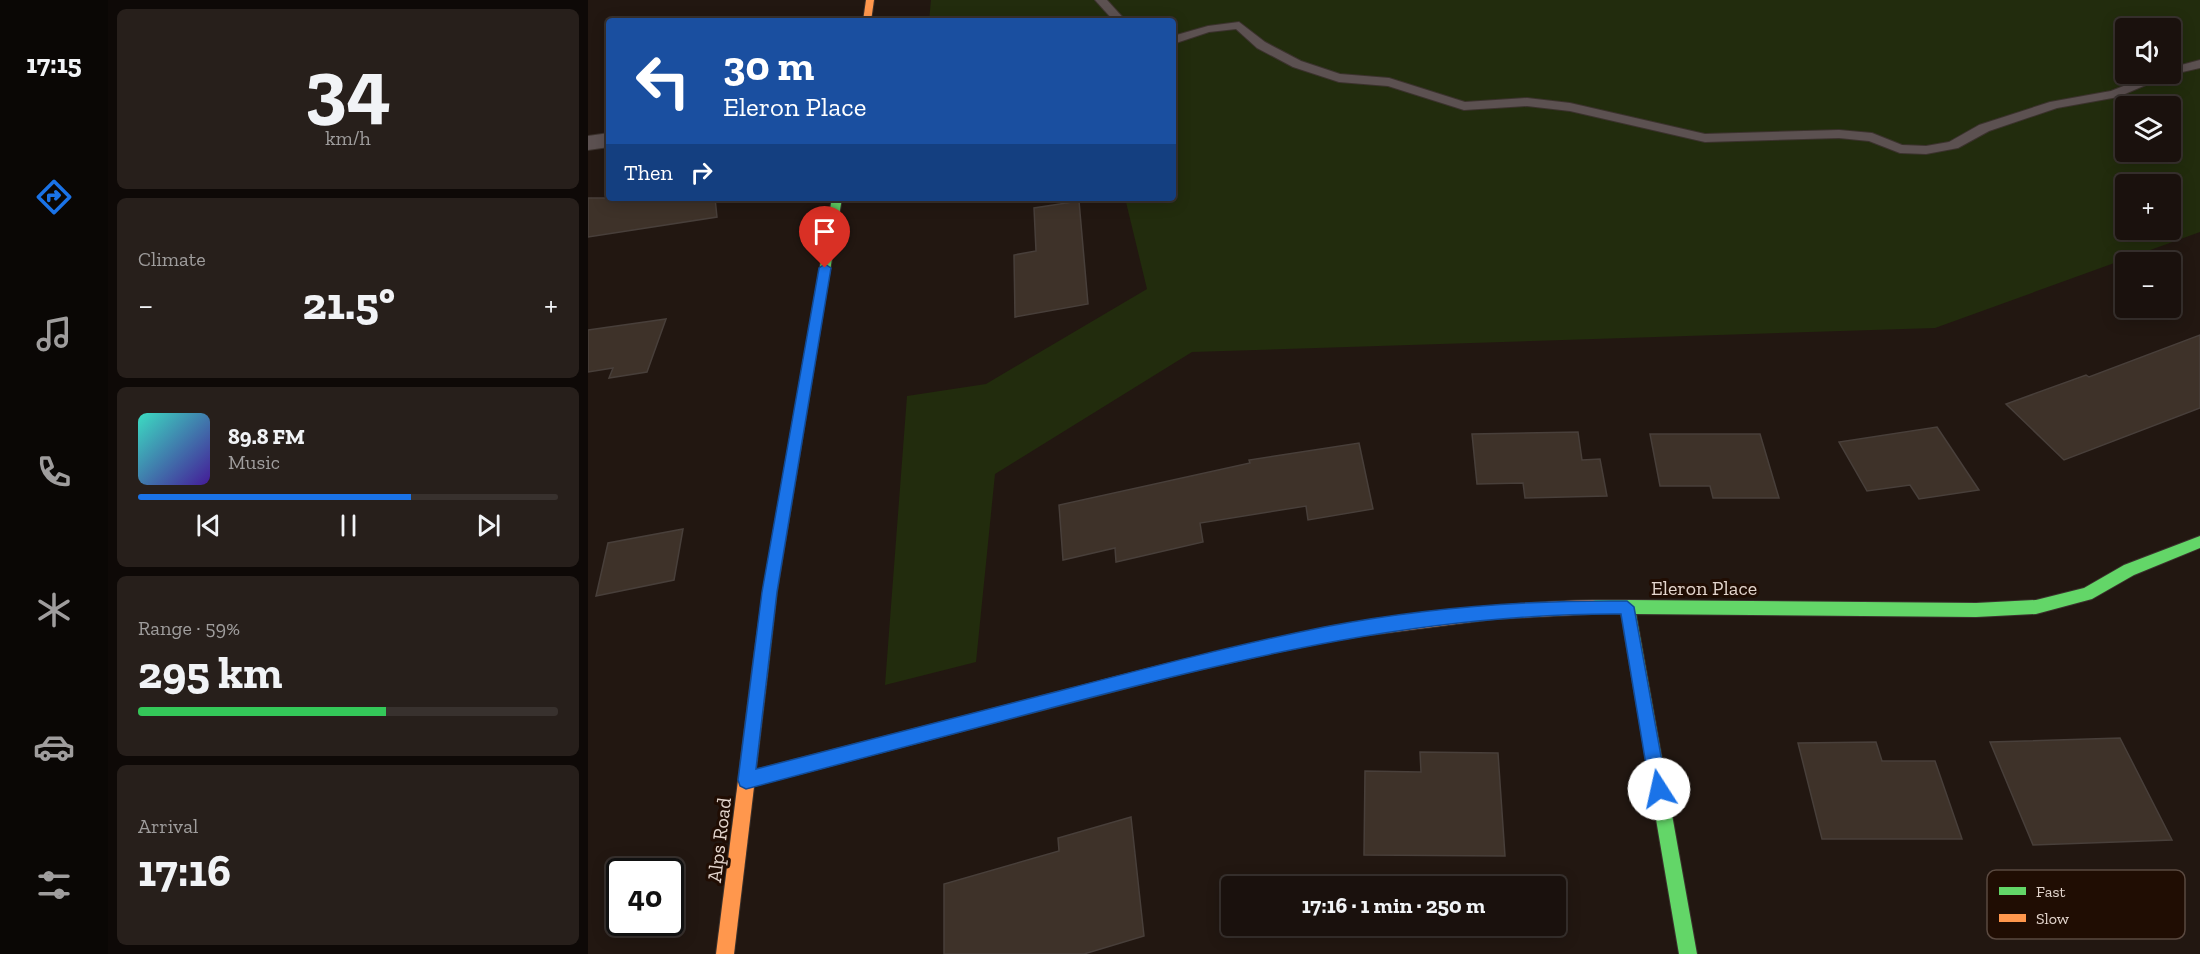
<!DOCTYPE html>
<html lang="en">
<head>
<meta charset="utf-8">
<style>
  :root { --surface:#1a110d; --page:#271f1b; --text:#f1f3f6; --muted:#9f9d9d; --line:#38312e; --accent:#1a73e8 }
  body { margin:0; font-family:"Zilla Slab",serif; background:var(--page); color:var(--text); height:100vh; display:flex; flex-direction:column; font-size:22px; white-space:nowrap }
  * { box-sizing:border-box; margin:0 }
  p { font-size:20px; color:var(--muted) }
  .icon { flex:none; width:33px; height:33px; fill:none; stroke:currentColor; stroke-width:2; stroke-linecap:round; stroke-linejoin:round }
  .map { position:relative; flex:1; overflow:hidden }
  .sheet { display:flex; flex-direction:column; gap:9px; padding:9px; background:#0e0907; width:480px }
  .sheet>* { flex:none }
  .hud { position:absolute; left:18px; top:18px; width:570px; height:183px; border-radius:6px; box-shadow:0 3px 15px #0003,0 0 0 2px var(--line); background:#1a4fa0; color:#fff; overflow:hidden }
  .controls { position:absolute; left:1527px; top:18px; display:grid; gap:12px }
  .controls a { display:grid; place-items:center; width:66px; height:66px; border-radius:6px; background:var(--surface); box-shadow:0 3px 15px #0003,0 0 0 2px var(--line); font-size:30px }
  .speed { position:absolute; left:18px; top:858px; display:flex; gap:12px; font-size:30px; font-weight:700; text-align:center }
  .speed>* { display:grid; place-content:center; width:78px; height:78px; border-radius:50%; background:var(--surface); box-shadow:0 3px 15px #0003,0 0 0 2px var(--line); line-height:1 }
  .speed .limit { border:3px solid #111; border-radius:9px; background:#fff; color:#111 }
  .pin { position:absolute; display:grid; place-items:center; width:51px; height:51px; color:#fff; margin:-62px -26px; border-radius:50% 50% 50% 0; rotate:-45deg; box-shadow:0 0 6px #0007 }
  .pin .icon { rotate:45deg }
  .me { position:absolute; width:66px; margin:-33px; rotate:350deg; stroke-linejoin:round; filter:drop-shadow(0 0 4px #0008) }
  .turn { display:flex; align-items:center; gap:21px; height:126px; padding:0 18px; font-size:27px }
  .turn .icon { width:78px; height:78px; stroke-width:2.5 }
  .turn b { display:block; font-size:42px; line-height:51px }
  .then { display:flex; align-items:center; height:57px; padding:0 18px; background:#0003; gap:12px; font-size:22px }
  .big { font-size:45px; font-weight:700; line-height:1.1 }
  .sheet .widget { flex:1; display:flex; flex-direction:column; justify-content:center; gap:9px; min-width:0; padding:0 21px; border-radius:9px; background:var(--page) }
  .sheet .dial { align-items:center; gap:0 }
  .dial b { font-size:78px; line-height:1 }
  .song { display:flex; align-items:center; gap:18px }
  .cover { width:72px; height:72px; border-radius:9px; background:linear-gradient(135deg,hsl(170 70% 55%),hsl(260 70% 35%)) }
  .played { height:6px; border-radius:3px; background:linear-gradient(90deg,var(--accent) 65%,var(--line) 65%) }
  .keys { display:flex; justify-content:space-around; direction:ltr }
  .heat { display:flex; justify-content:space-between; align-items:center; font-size:33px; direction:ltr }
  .charge { height:9px; border-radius:4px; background:linear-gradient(90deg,#34c759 59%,var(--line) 0) }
  .trip { position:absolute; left:633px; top:876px; width:345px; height:60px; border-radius:6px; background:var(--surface); box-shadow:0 3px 15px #0003,0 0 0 2px var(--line); font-weight:700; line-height:60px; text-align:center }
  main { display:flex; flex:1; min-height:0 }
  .tabs { display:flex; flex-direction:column; width:108px; justify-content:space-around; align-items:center; background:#0a0705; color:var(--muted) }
  .tabs .icon { width:42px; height:42px }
  .tabs .current { color:var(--accent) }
  .tabs b { font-size:27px; color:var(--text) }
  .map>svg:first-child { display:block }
</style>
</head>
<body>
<main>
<nav class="tabs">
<b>17:15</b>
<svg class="icon current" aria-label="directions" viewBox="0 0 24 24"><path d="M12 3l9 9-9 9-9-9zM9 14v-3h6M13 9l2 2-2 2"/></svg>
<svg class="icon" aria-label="music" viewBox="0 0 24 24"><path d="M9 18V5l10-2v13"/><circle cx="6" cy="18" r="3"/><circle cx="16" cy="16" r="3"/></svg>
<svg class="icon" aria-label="phone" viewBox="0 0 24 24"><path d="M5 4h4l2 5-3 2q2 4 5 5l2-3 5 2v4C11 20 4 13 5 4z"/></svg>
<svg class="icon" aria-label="climate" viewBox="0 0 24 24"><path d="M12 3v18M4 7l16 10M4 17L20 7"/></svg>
<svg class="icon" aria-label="car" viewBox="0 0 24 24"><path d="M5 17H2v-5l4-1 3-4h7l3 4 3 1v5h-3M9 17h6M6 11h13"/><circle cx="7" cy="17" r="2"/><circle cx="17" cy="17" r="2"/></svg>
<svg class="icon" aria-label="filters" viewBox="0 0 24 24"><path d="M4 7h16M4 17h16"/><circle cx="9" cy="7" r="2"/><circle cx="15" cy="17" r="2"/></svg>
</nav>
<section class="sheet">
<div class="widget dial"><b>34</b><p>km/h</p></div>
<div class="widget"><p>Climate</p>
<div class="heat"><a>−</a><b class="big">21.5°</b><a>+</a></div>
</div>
<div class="widget">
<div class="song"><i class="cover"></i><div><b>89.8 FM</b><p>Music</p></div></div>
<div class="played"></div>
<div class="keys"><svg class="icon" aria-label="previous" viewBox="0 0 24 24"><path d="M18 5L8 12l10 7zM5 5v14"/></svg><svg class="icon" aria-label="pause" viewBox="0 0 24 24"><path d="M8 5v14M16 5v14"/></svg><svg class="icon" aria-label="next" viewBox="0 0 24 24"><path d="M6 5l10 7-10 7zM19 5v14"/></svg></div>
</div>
<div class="widget"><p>Range · 59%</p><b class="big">295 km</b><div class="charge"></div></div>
<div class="widget"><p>Arrival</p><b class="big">17:16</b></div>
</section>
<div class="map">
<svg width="1612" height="954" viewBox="0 0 1612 954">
  <rect width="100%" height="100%" fill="#221711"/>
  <path fill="#222c0d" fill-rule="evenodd" d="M343,0H1612V232L1347,328L604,352L407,474L388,662L297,685L319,396L398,384L559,289L537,198H585V21H341ZM1538,28H1582V74H1538ZM1538,106H1582V152H1538ZM1538,184H1582V230H1538Z"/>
  <g fill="#3e3229" stroke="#483f3a" stroke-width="1.5">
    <polygon points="0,198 127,198 129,217 0,237"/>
    <polygon points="491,201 500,304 427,317 426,255 448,251 446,208"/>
    <polygon points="78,319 59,372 21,378 25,368 0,372 0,330"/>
    <polygon points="1612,335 1612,408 1476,460 1418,404 1498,375 1501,377"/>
    <polygon points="1349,427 1391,490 1331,499 1322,485 1279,491 1251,442"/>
    <polygon points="990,432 994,460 1012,459 1019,496 937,498 935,483 889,484 884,434"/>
    <polygon points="1062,434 1172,434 1191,498 1125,498 1122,486 1072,486"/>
    <polygon points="771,443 785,509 720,520 718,506 612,523 615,542 528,562 527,548 475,560 471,505 662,463 661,460"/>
    <polygon points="95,529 86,580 8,596 20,543"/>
    <polygon points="1532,738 1584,840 1445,845 1402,742"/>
    <polygon points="1288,742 1294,761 1347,761 1374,839 1234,839 1210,743"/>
    <polygon points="832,752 910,753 917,856 776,855 777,771 833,772"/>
    <polygon points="543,817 556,936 496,954 356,954 356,884 471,851 470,838"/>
  </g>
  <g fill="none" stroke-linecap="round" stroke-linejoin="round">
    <g stroke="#3b322d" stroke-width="2">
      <g id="lane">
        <polygon points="507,0 519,0 538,21 526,21"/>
        <polygon points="651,22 677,42 713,61 752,74 801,78 877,102 939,98 982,103 1117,134 1251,130 1284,133 1314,145 1338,146 1361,142 1391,125 1462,102 1523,91 1566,74 1582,74 1582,68 1612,60 1612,68 1581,75 1530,97 1469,108 1401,131 1370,148 1338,154 1312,153 1281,141 1251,138 1117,142 982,111 939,106 876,110 800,86 751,82 705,67 669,48 648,29 621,32 585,44 585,36 620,26"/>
      </g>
    </g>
    <g stroke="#3b322d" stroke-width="2">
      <polygon id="street" points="21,133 21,147 0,150 0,136"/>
    </g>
    <g stroke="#3b322d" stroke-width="2">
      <g id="fast">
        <polygon points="244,198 254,198 189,592 180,670 178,675 172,677 166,675 164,670 175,592"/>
        <polygon points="1612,536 1612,548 1546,575 1504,599 1448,614 1388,617 1048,614 1109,954 1091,954 1033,614 1000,612 998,607 1000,602 1005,600 1039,600 1388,603 1448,600 1496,588 1536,565"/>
        <polygon points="744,626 749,628 752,633 749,638 744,640 593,674 158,788 152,786 150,780 152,774 158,772 593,660"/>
      </g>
    </g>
    <g stroke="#3b322d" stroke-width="2">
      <g id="slow">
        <polygon points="278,0 286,0 283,21 275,21"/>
        <path d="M1005,600L1010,602L1012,607L1010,612L1005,614L907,619L744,640L739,638L736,633L739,628L744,626C831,613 917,602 1005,600Z"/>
        <polygon points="172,663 178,665 180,670 146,954 128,954 164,670 166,665"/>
      </g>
    </g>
    <use href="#lane" fill="#5c5151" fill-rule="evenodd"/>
    <use href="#street" fill="#5c5151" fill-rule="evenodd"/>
    <use href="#fast" fill="#63d668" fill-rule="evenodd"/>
    <use href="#slow" fill="#ff974d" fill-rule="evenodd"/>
  </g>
  <path fill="#1a73e8" stroke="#114b97" stroke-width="1.5" d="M237,264L243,268L189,592L168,769C269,743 370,717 471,691C559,668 647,645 736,627C835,608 938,600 1039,601L1046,607L1079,789L1077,795L1071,798L1065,795L1062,789L1033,614C838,613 661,656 474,705C369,733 264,761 158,789L152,786L150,780L174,592L231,268Z"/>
  <g text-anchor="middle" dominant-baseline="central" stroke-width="6" stroke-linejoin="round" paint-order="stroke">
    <g font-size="20" fill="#e3d5cd" stroke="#200d03">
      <text x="1116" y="588">Eleron Place</text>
      <text transform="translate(131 840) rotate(-83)">Alps Road</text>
    </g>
  </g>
  <rect x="1399" y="870" width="198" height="69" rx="9" fill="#200d03" stroke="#5a4940" stroke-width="1.5"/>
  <rect x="1411" y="887" width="27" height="8" fill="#63d668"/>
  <rect x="1411" y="914" width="27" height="8" fill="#ff974d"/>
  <g font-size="16" fill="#e3d5cd">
    <text x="1448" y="897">Fast</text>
    <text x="1448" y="924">Slow</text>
  </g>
</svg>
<div class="controls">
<a><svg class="icon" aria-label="sound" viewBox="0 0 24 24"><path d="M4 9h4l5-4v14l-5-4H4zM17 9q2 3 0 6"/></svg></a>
<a><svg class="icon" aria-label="layers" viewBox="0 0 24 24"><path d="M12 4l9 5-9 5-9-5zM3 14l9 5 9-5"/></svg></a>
<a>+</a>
<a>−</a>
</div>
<div class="speed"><div class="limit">40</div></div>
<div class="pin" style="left:237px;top:268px;background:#d93025"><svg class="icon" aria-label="arrive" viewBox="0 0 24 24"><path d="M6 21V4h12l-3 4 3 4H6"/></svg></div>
<svg class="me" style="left:1071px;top:789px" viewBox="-20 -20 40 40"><circle r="19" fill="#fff"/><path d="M0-13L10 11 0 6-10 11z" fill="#1a73e8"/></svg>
<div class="trip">17:16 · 1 min · 250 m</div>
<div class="hud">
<div class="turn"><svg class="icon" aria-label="left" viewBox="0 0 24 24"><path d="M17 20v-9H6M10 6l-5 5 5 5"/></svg><div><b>30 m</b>Eleron Place</div></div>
<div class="then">Then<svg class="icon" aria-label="right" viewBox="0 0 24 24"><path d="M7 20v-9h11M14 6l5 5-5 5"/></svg></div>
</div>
</div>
</main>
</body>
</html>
